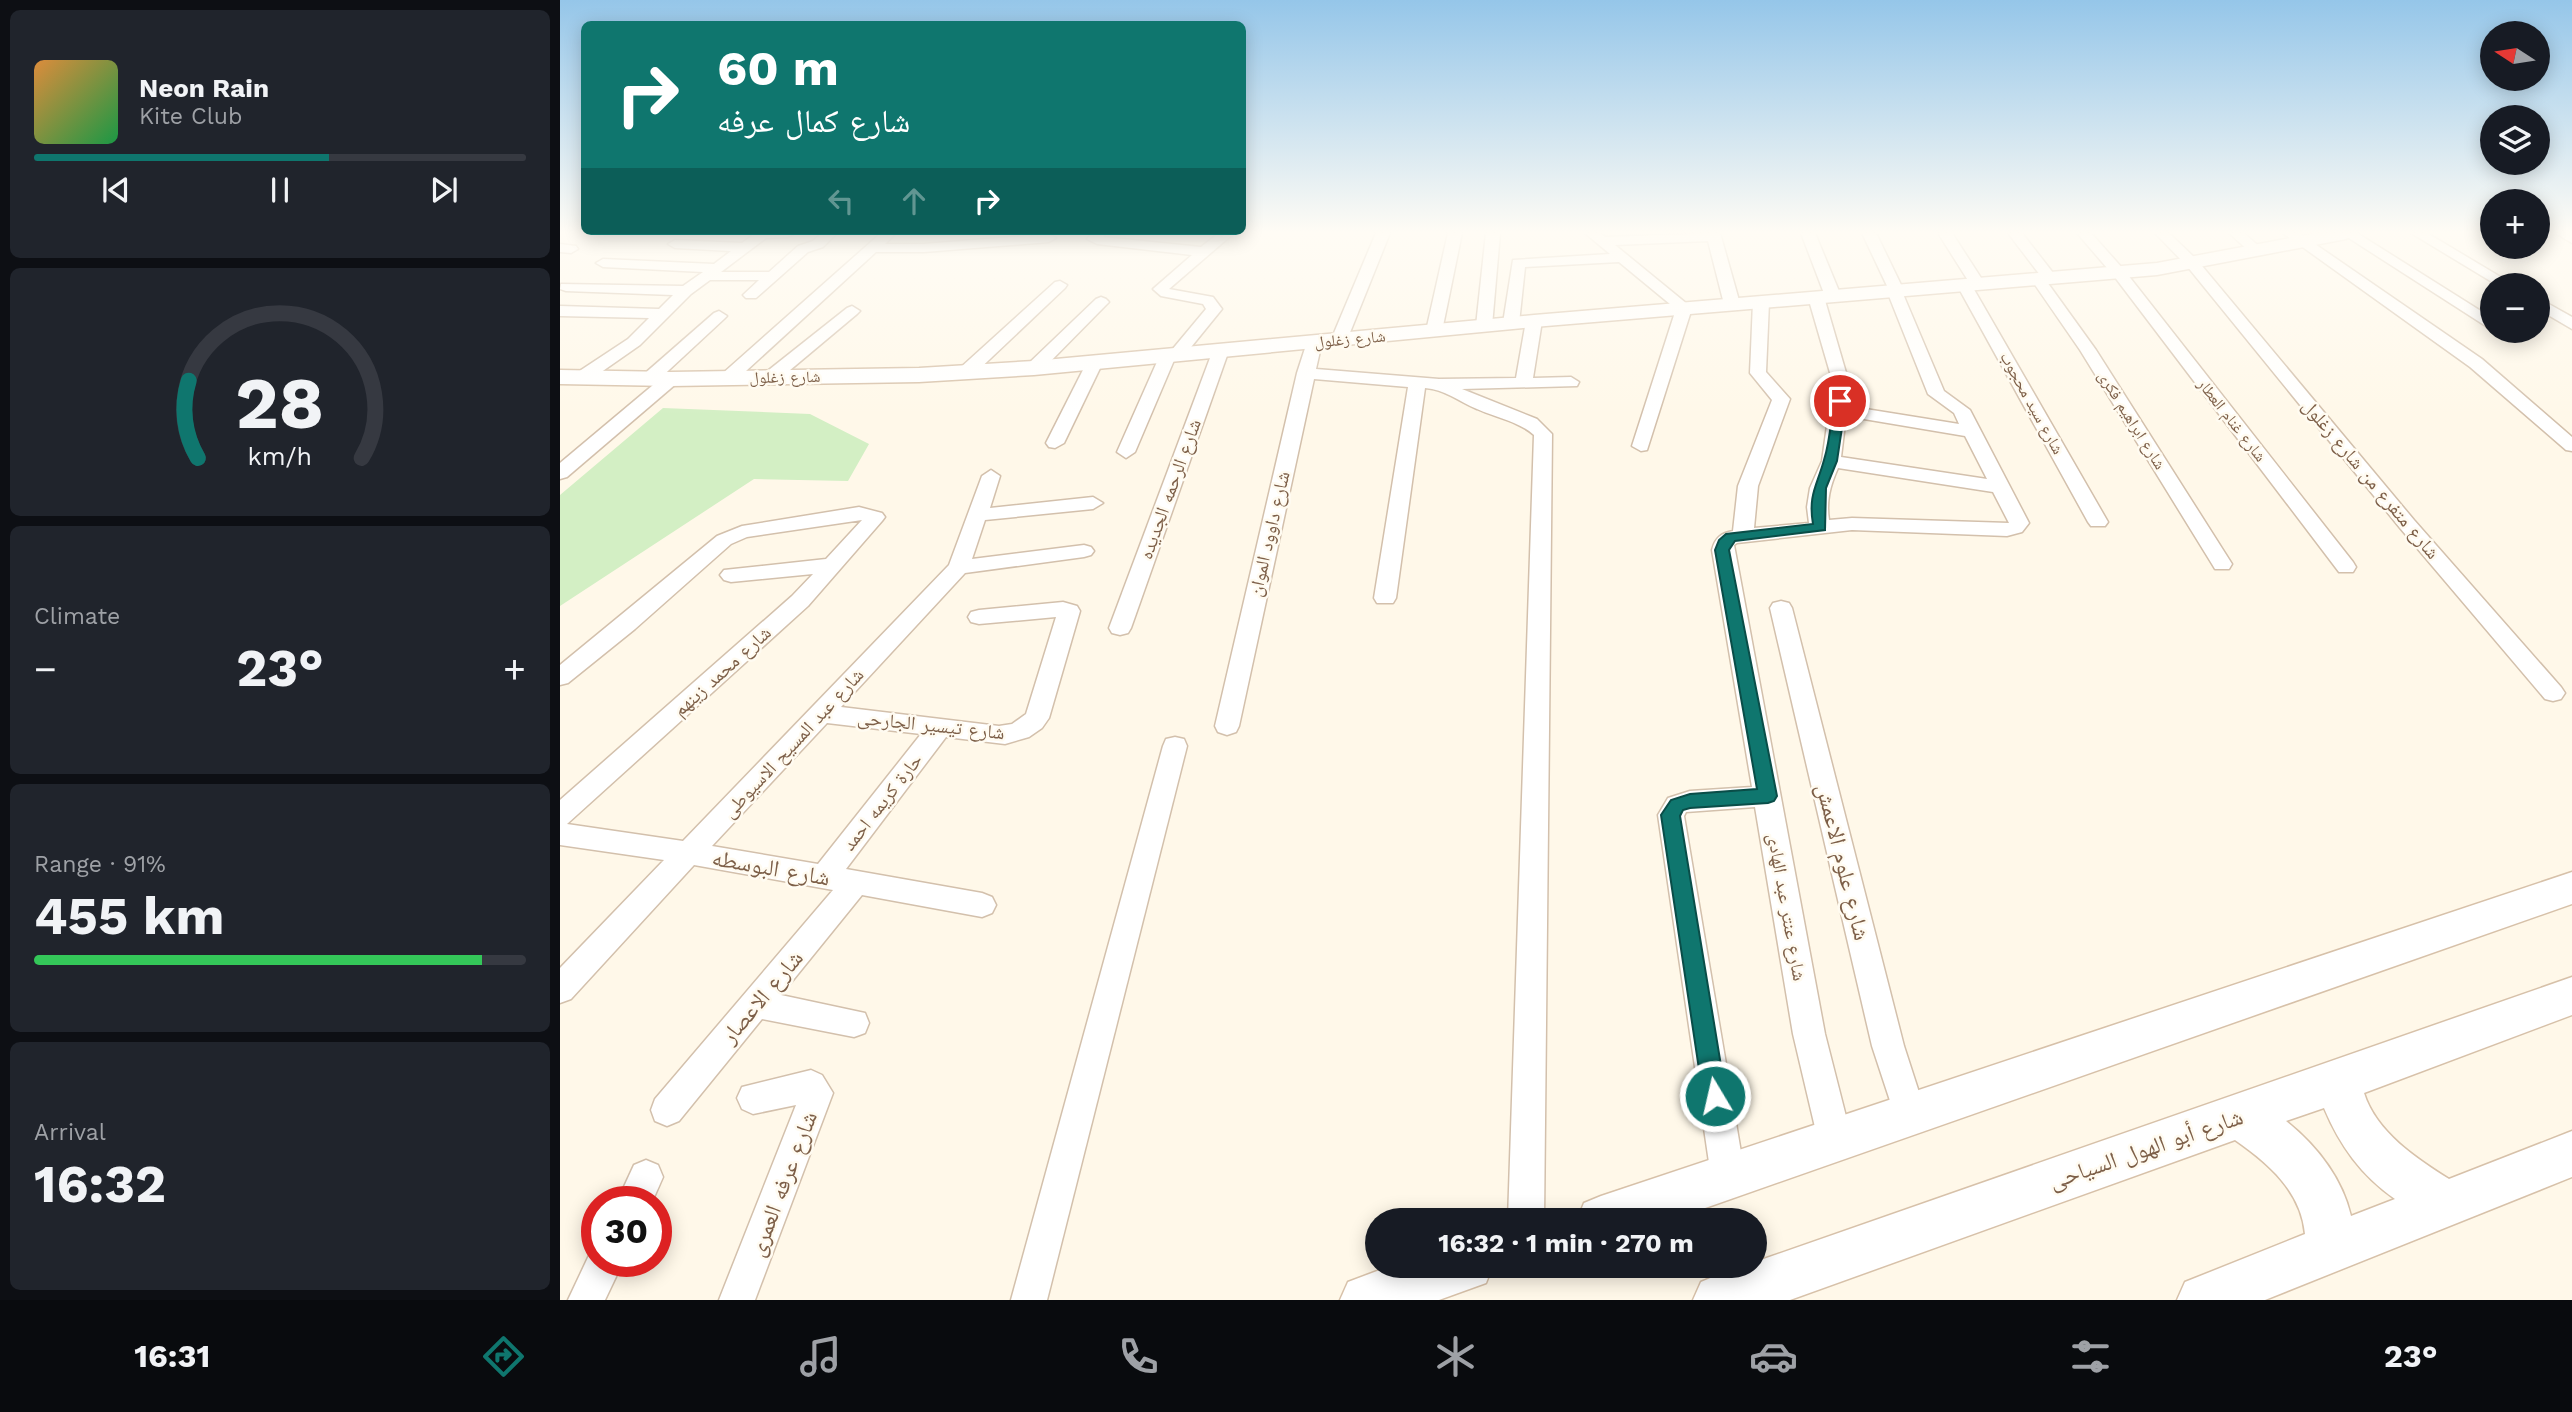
<!DOCTYPE html>
<html lang="en">
<head>
<meta charset="utf-8">
<style>
  :root { --surface:#171b24; --page:#20242c; --text:#f1f3f6; --muted:#9ea1a6; --line:#363941; --accent:#0f766e }
  body { margin:0; font-family:"Work Sans","Noto Naskh Arabic",sans-serif; background:var(--page); color:var(--text); height:100vh; display:flex; flex-direction:column; font-size:26px; white-space:nowrap }
  * { box-sizing:border-box; margin:0 }
  p { font-size:23px; color:var(--muted) }
  .icon { flex:none; width:38px; height:38px; fill:none; stroke:currentColor; stroke-width:2; stroke-linecap:round; stroke-linejoin:round }
  .map { position:relative; flex:1; overflow:hidden }
  .side { display:flex; flex-direction:column; gap:10px; padding:10px; background:#0d0f14; width:560px }
  .side>* { flex:none }
  .guide { position:absolute; left:21px; top:21px; width:665px; height:214px; border-radius:10px; box-shadow:0 4px 18px #0003; background:#0f766e; color:#fff; overflow:hidden }
  .needle { width:46px; rotate:282deg }
  .tools { position:absolute; left:1920px; top:21px; display:grid; gap:14px }
  .tools a { display:grid; place-items:center; width:70px; height:70px; border-radius:50%; background:var(--surface); box-shadow:0 4px 18px #0003; font-size:35px }
  .speed { position:absolute; left:21px; top:1186px; display:flex; gap:14px; font-size:35px; font-weight:700; text-align:center }
  .speed>* { display:grid; place-content:center; width:91px; height:91px; border-radius:50%; background:var(--surface); box-shadow:0 4px 18px #0003; line-height:1 }
  .speed .limit { border:10px solid #d22; background:#fff; color:#111 }
  .pin { position:absolute; display:grid; place-items:center; width:60px; height:60px; color:#fff; margin:-30px; border:4px solid #fff; border-radius:50%; box-shadow:0 2px 7px #0007 }
  .me { position:absolute; width:77px; margin:-38px; rotate:351deg; stroke-linejoin:round; filter:drop-shadow(0 0 5px #0008) }
  .turn { display:flex; align-items:center; gap:24px; height:147px; padding:0 21px; font-size:32px }
  .turn .icon { width:91px; height:91px; stroke-width:2.5 }
  .turn b { display:block; font-size:49px; line-height:60px }
  .lanes { display:flex; align-items:center; height:66px; padding:0 21px; background:#0003; justify-content:center; gap:35px; direction:ltr }
  .lanes .off { opacity:.35 }
  .big { font-size:52px; font-weight:700; line-height:1.1 }
  .side .tile { flex:1; display:flex; flex-direction:column; justify-content:center; gap:10px; min-width:0; padding:0 24px; border-radius:10px; background:var(--page) }
  .side .dial { align-items:center; gap:0 }
  .dial svg { height:182px; overflow:visible; fill:none; stroke:var(--line); stroke-width:7; stroke-linecap:round; text-anchor:middle }
  .dial text { fill:var(--text); stroke:none }
  .song { display:flex; align-items:center; gap:21px }
  .cover { width:84px; height:84px; border-radius:10px; background:linear-gradient(135deg,hsl(30 70% 55%),hsl(140 70% 35%)) }
  .played { height:7px; border-radius:4px; background:linear-gradient(90deg,var(--accent) 60%,var(--line) 60%) }
  .keys { display:flex; justify-content:space-around; direction:ltr }
  .heat { display:flex; justify-content:space-between; align-items:center; font-size:38px; direction:ltr }
  .charge { height:10px; border-radius:5px; background:linear-gradient(90deg,#34c759 91%,var(--line) 0) }
  .trip { position:absolute; left:805px; top:1208px; width:402px; height:70px; border-radius:35px; background:var(--surface); box-shadow:0 4px 18px #0003; font-weight:700; line-height:70px; text-align:center }
  .dock { display:flex; height:112px; justify-content:space-around; align-items:center; background:#090b0e; color:var(--muted) }
  .dock .icon { width:49px; height:49px }
  .dock .on { color:var(--accent) }
  .dock b { font-size:32px; color:var(--text) }
  main { display:flex; flex:1; min-height:0 }
  .map>svg:first-child { display:block }
</style>
</head>
<body>
<main>
<section class="side">
<div class="tile">
<div class="song"><i class="cover"></i><div><b>Neon Rain</b><p>Kite Club</p></div></div>
<div class="played"></div>
<div class="keys"><svg class="icon" aria-label="previous" viewBox="0 0 24 24"><path d="M18 5L8 12l10 7zM5 5v14"/></svg><svg class="icon" aria-label="pause" viewBox="0 0 24 24"><path d="M8 5v14M16 5v14"/></svg><svg class="icon" aria-label="next" viewBox="0 0 24 24"><path d="M6 5l10 7-10 7zM19 5v14"/></svg></div>
</div>
<div class="tile dial"><svg viewBox="0 0 100 80">
<path d="M14 69A42 42 0 1 1 86 69"/>
<path d="M14 69A42 42 0 0 1 10 35" stroke="#0f766e"/>
<text x="50" y="56" font-size="32" font-weight="700">28</text>
<text x="50" y="72" font-size="11">km/h</text>
</svg></div>
<div class="tile"><p>Climate</p>
<div class="heat"><a>−</a><b class="big">23°</b><a>+</a></div>
</div>
<div class="tile"><p>Range · 91%</p><b class="big">455 km</b><div class="charge"></div></div>
<div class="tile"><p>Arrival</p><b class="big">16:32</b></div>
</section>
<div class="map">
<svg width="2012" height="1300" viewBox="0 0 2012 1300">
  <rect width="100%" height="100%" fill="#fff8e9"/>
  <polygon fill="#d3efc4" points="103,408 250,414 309,444 288,481 194,479 0,606 0,495"/>
  <g fill="none" stroke-linecap="round" stroke-linejoin="round">
    <g stroke="#d3c0ac" stroke-width="3">
      <g id="street">
        <polygon points="196,233 235,233 228,237 206,238 161,272 209,272 238,246 253,241 262,233 277,233 263,247 248,252 196,298 186,298 183,295 199,280 150,280 131,294 80,345 27,382 15,382 13,378 15,374 68,339 89,318 0,316 0,306 99,309 113,295 6,291 0,289 1,284 123,286 143,272 43,267 36,263 43,259 154,264 171,251 115,248 108,244 115,240 182,243"/>
        <polygon points="321,233 336,233 325,244 364,244 489,234 496,238 489,242 364,252 316,252 174,382 162,382 160,378 162,374"/>
        <polygon points="532,233 546,233 543,237 641,247 659,233 674,233 609,289 653,297 662,309 623,357 615,358 575,452 566,458 557,452 600,355 602,352 611,351 646,309 643,304 601,296 593,289 632,255 537,244 527,239"/>
        <polygon points="816,233 830,233 787,340 779,345 773,343 771,340"/>
        <polygon points="888,233 902,233 882,331 874,336 866,331"/>
        <polygon points="926,233 940,233 932,326 924,331 916,326"/>
        <polygon points="1025,233 1040,233 1045,237 1160,233 1180,304 1172,309 1164,304 1148,241 1055,245 1132,308 1087,450 1081,451 1072,446 1116,309 1059,262 965,267 959,323 951,328 943,323 953,260 1050,254"/>
        <polygon points="1241,233 1255,233 1281,296 1278,299 1268,299 1265,296"/>
        <path d="M1302,233H1316L1344,291L1343,294L1384,391L1410,410L1469,523L1462,532L1447,536L1292,530L1177,543L1174,545L1265,1034L1292,1140L1287,1152L1275,1157L1263,1152L1258,1140L1233,1034L1195,807L1126,812L1124,816L1185,1176L1180,1188L1168,1193L1156,1188L1151,1176L1098,815L1108,798L1130,791L1192,787L1152,550C1155,538 1161,533 1173,531L1178,486L1212,400L1190,373L1193,302L1201,297L1209,302L1206,372L1230,399L1198,486L1194,528L1249,523L1247,507L1250,488L1262,461L1273,383L1248,297L1251,294L1256,292L1264,297L1289,383L1287,406L1399,424L1394,413L1368,394L1327,291L1328,288ZM1286,416L1405,436L1427,479L1281,457ZM1278,468L1433,492L1449,523L1292,518L1269,520C1266,501 1270,486 1278,468Z"/>
        <polygon points="1378,233 1392,233 1425,284 1418,288 1412,286 1548,522 1545,526 1531,526 1528,522 1397,285 1404,281 1409,282"/>
        <polygon points="1448,233 1462,233 1497,278 1495,281 1487,282 1536,350 1672,564 1669,569 1655,569 1652,564 1520,350 1471,279 1480,275"/>
        <polygon points="1517,233 1531,233 1564,270 1793,562 1796,567 1793,572 1779,572 1554,276"/>
        <polygon points="1595,233 1609,233 1637,260 1854,520 2001,687 2005,693 2001,699 1993,701 1985,699 1840,528 1627,266"/>
        <polygon points="1669,233 1684,233 1703,250 1701,253 1691,253"/>
        <polygon points="1723,233 1739,233 1922,359 2012,437 2012,451 2006,450 1910,367"/>
        <polygon points="1781,233 1797,233 1932,318 1932,330"/>
        <polygon points="1851,233 1867,233 1954,285 1937,285"/>
        <polygon points="1995,233 2012,233 2012,243"/>
        <polygon points="0,244 16,246 18,249 11,253 0,252"/>
        <polygon points="500,281 507,285 505,288 412,376 400,376 398,372 400,368 495,282"/>
        <polygon points="541,297 546,299 549,302 546,305 480,372 468,372 466,368 468,364 536,299"/>
        <polygon points="1978,298 2012,317 2012,329 1978,309"/>
        <polygon points="292,306 300,311 297,314 217,381 205,381 203,377 205,373 287,308"/>
        <polygon points="159,311 167,316 164,319 95,383 83,383 81,379 83,375 154,313"/>
        <path d="M974,316L982,321L973,378L1011,377L1019,382L1017,386L902,389L977,419L992,434L984,1220H948L974,435C958,421 937,418 917,409C900,402 884,389 865,388L836,598L833,603H817L814,598L848,387L754,379L679,726L676,732L667,735L658,732L655,726L737,373L748,339L754,337L762,342L756,369L879,379L956,378L966,321Z"/>
        <polygon points="661,345 669,350 571,628 568,633 560,635 552,633 549,628 653,350"/>
        <polygon points="535,357 543,362 504,443 495,448 489,447 486,443 527,362"/>
        <polygon points="111,374 117,375 119,379 117,383 7,477 0,479 0,463 105,375"/>
        <path d="M431,470L440,476L430,508L533,497L543,503L533,509L425,520L412,559L524,545L531,547L534,551L531,555L524,557L405,573L281,707L439,726L452,724L466,714L496,617L419,624L411,622L408,617L411,612L419,610L503,602L517,606L520,611L489,718L482,728L469,737L445,744L386,737L286,869L422,893L432,897L436,905L432,913L422,917L302,895L221,995L305,1013L309,1023L305,1033L294,1037L202,1019L119,1121L107,1126L95,1121L91,1110L95,1099L273,890L134,865L11,999L0,1003V968L104,860L0,845V800L232,596L253,574L171,582L164,580L160,575L164,570L266,559L302,520L187,537L171,544L75,629L8,683L0,685V665L157,536L182,526L299,507L322,513L325,517L322,521L248,606L7,824L123,841L389,565L422,476ZM267,723L361,734L258,864L152,846Z"/>
        <polygon points="1221,601 1229,603 1232,608 1344,1046 1366,1114 1362,1125 1350,1130 1338,1125 1312,1046 1210,608 1213,603"/>
        <polygon points="615,737 624,739 627,746 487,1300 451,1300 603,746 606,739"/>
        <polygon points="251,1070 262,1075 273,1093 195,1300 159,1300 236,1105 193,1114 182,1109 177,1098 182,1087"/>
        <polygon points="86,1160 98,1165 103,1177 92,1202 57,1202 74,1165"/>
        <polygon points="37,1247 37,1262 63,1262 45,1300 8,1300 32,1249"/>
      </g>
    </g>
    <g stroke="#d7c1a9" stroke-width="3">
      <g id="secondary">
        <polygon points="1757,233 1795,233 1786,239 1597,275 974,327 474,375 359,382 111,386 0,384 0,370 111,372 359,368 474,361 974,315 1597,263"/>
        <polygon points="2012,872 2012,904 1111,1220 1017,1220 1024,1203 1041,1196"/>
        <path d="M2012,977V1015L1804,1093C1816,1132 1857,1159 1889,1179L2012,1131V1177L1705,1300H1617L1625,1282L1745,1234C1741,1191 1708,1163 1675,1140L1230,1300H1133L1141,1282C1158,1275 1177,1265 1195,1265V1262ZM1764,1108C1780,1146 1801,1175 1835,1199L1791,1216C1782,1178 1757,1146 1726,1121Z"/>
        <polygon points="833,1265 933,1265 926,1283 879,1300 780,1300 788,1282"/>
      </g>
    </g>
    <use href="#street" fill="#fff" fill-rule="evenodd"/>
    <use href="#secondary" fill="#fff" fill-rule="evenodd"/>
  </g>
  <linearGradient id="sky" x2="0" y2="1"><stop stop-color="#95c6e9"/><stop offset="0.56" stop-color="#fffcf5"/><stop offset="1" stop-color="#fffcf5" stop-opacity="0"/></linearGradient>
  <rect width="2012" height="415" fill="url(#sky)"/>
  <path fill="#0f766e" stroke="#0a4d48" stroke-width="2" d="M1280,397L1286,401L1277,461L1266,488L1265,530L1175,541L1169,550L1217,796L1214,801L1208,803L1130,808L1123,810L1120,816L1166,1096L1163,1103L1155,1107L1147,1103L1143,1096L1101,815L1111,800L1130,794L1197,789L1155,550L1159,540L1166,534L1253,524C1248,495 1257,486 1264,460C1270,441 1271,420 1274,401Z"/>
  <g text-anchor="middle" dominant-baseline="central" stroke-width="5" stroke-linejoin="round" paint-order="stroke">
    <g font-size="16" fill="#7d5f48" stroke="#fffbf1">
      <text transform="translate(790 339) rotate(-5)">شارع زغلول</text>
      <text transform="translate(225 377) rotate(-1)">شارع زغلول</text>
      <text transform="translate(1472 403) rotate(61)">شارع سيد محجوب</text>
      <text transform="translate(1572 420) rotate(58)">شارع ابراهيم فكرى</text>
      <text transform="translate(1672 420) rotate(52)">شارع غنام العطار</text>
    </g>
    <g font-size="19" fill="#7d5f48" stroke="#fffbf1">
      <text transform="translate(1811 479) rotate(50)">شارع متفرع من شارع زغلول</text>
      <text transform="translate(610 489) rotate(-70)">شارع الرحمه الجديده</text>
      <text transform="translate(709 534) rotate(-77)">شارع داوود الموان</text>
      <text transform="translate(162 671) rotate(-42)">شارع محمد زينهم</text>
      <text transform="translate(371 725) rotate(6)">شارع تيسير الجارحى</text>
      <text transform="translate(233 743) rotate(-47)">شارع عبد المسيح الاسيوطى</text>
      <text transform="translate(322 802) rotate(-52)">حارة كريمه احمد</text>
      <text transform="translate(1227 907) rotate(80)">شارع عنتر عبد الهادى</text>
    </g>
    <g font-size="23" fill="#7d5f48" stroke="#fffbf1">
      <text transform="translate(1283 862) rotate(76)">شارع علوم الاعمش</text>
      <text transform="translate(211 868) rotate(10)">شارع البوسطه</text>
      <text transform="translate(202 997) rotate(-50)">شارع الاعصار</text>
      <text transform="translate(1586 1149) rotate(-19)">شارع أبو الهول السياحى</text>
      <text transform="translate(223 1184) rotate(-69)">شارع عرفه العمرى</text>
    </g>
  </g>
</svg>
<div class="tools">
<a><svg class="needle" viewBox="-14 -14 28 28"><path d="M0-13l5 13h-10z" fill="#e53935"/><path d="M0 13l5-13h-10z" fill="#9ea1a6"/></svg></a>
<a><svg class="icon" aria-label="layers" viewBox="0 0 24 24"><path d="M12 4l9 5-9 5-9-5zM3 14l9 5 9-5"/></svg></a>
<a>+</a>
<a>−</a>
</div>
<div class="speed"><div class="limit">30</div></div>
<div class="pin" style="left:1280px;top:401px;background:#d93025"><svg class="icon" aria-label="arrive" viewBox="0 0 24 24"><path d="M6 21V4h12l-3 4 3 4H6"/></svg></div>
<svg class="me" style="left:1155px;top:1096px" viewBox="-20 -20 40 40"><circle r="17" fill="#0f766e" stroke="#fff" stroke-width="3"/><path d="M0-11L8 9 0 5-8 9z" fill="#fff"/></svg>
<div class="trip">16:32 · 1 min · 270 m</div>
<div class="guide">
<div class="turn"><svg class="icon" aria-label="right" viewBox="0 0 24 24"><path d="M7 20v-9h11M14 6l5 5-5 5"/></svg><div><b>60 m</b>شارع كمال عرفه</div></div>
<div class="lanes"><svg class="icon off" aria-label="left" viewBox="0 0 24 24"><path d="M17 20v-9H6M10 6l-5 5 5 5"/></svg><svg class="icon off" aria-label="ahead" viewBox="0 0 24 24"><path d="M12 20V5M6 11l6-6 6 6"/></svg><svg class="icon" aria-label="right" viewBox="0 0 24 24"><path d="M7 20v-9h11M14 6l5 5-5 5"/></svg></div>
</div>
</div>
</main>
<nav class="dock">
<b>16:31</b>
<svg class="icon on" aria-label="directions" viewBox="0 0 24 24"><path d="M12 3l9 9-9 9-9-9zM9 14v-3h6M13 9l2 2-2 2"/></svg>
<svg class="icon" aria-label="music" viewBox="0 0 24 24"><path d="M9 18V5l10-2v13"/><circle cx="6" cy="18" r="3"/><circle cx="16" cy="16" r="3"/></svg>
<svg class="icon" aria-label="phone" viewBox="0 0 24 24"><path d="M5 4h4l2 5-3 2q2 4 5 5l2-3 5 2v4C11 20 4 13 5 4z"/></svg>
<svg class="icon" aria-label="climate" viewBox="0 0 24 24"><path d="M12 3v18M4 7l16 10M4 17L20 7"/></svg>
<svg class="icon" aria-label="car" viewBox="0 0 24 24"><path d="M5 17H2v-5l4-1 3-4h7l3 4 3 1v5h-3M9 17h6M6 11h13"/><circle cx="7" cy="17" r="2"/><circle cx="17" cy="17" r="2"/></svg>
<svg class="icon" aria-label="filters" viewBox="0 0 24 24"><path d="M4 7h16M4 17h16"/><circle cx="9" cy="7" r="2"/><circle cx="15" cy="17" r="2"/></svg>
<b>23°</b>
</nav>
</body>
</html>
